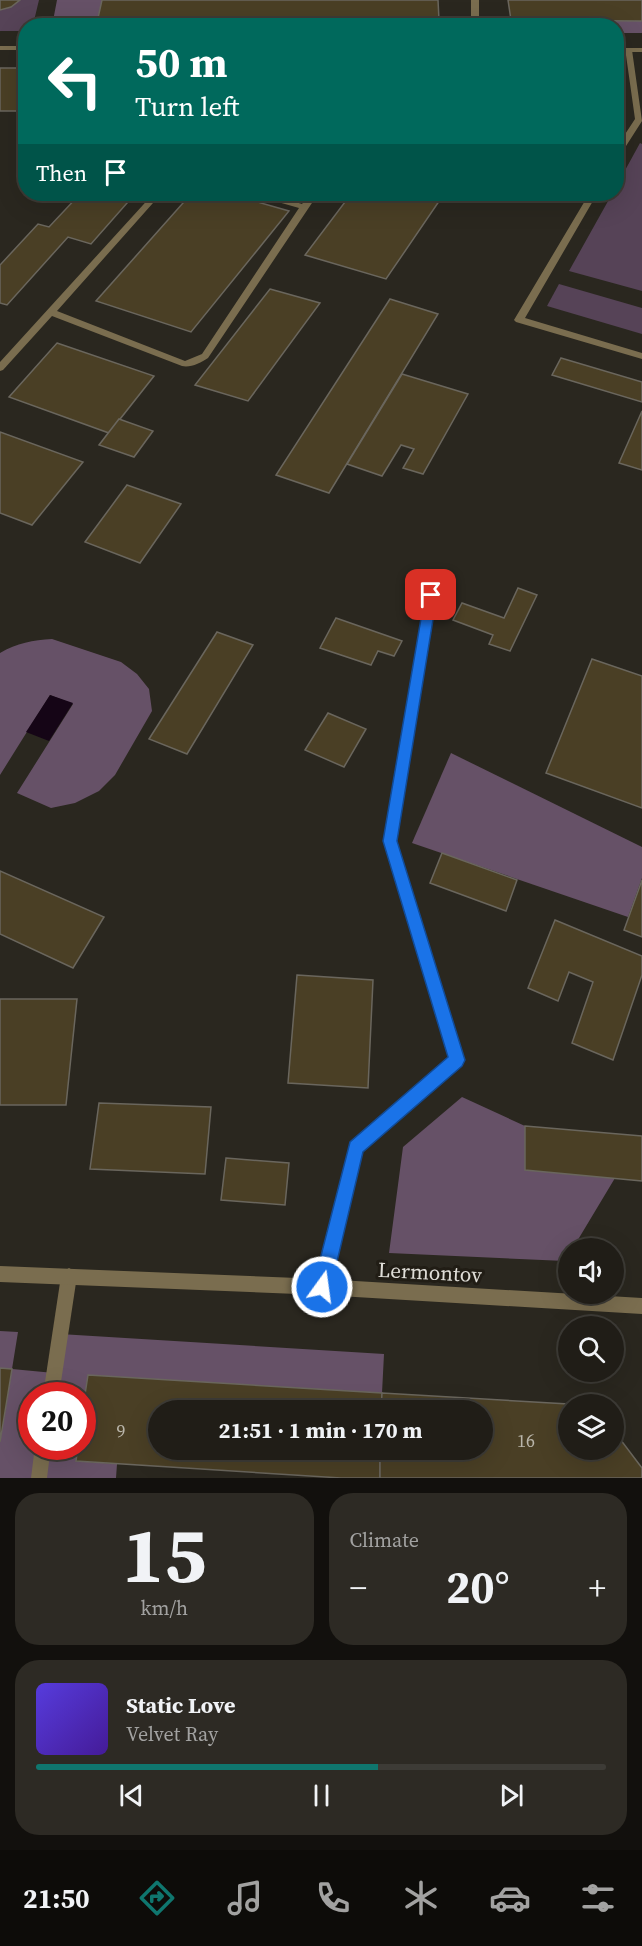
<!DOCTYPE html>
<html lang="en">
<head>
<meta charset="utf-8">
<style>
  :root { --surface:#201d17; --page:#2d2a24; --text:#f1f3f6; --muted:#a2a2a1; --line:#3d3b36; --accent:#0f766e }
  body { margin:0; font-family:"Source Serif 4",serif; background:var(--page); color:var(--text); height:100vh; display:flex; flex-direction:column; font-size:22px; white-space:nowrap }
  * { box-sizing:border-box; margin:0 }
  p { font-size:20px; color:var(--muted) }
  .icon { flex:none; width:33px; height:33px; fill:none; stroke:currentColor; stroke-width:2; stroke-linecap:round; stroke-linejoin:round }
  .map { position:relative; height:1478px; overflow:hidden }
  .details { display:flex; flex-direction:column; gap:15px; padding:15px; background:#12100d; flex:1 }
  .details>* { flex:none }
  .hud { position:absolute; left:18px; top:18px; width:606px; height:183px; border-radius:24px; box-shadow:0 6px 24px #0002,0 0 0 2px var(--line); background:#00695c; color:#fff; overflow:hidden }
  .buttons { position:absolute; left:558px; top:1238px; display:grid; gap:12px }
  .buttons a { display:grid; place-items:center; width:66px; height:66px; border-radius:50%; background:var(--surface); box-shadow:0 6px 24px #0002,0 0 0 2px var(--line); font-size:30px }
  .speed { position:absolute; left:18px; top:1382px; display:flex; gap:12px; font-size:30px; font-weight:700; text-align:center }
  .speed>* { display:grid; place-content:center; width:78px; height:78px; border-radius:50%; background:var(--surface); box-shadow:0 6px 24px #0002,0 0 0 2px var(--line); line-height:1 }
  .speed .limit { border:9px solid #d22; background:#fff; color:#111 }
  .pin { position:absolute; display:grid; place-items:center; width:51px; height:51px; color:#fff; margin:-26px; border-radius:12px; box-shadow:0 3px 9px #0006 }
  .me { position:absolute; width:66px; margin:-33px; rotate:14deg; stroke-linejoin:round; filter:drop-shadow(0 0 4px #0008) }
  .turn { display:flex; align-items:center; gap:21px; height:126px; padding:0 18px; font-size:27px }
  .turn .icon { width:78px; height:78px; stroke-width:2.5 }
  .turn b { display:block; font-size:42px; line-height:51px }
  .then { display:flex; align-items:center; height:57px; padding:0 18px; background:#0003; gap:12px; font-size:22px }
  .big { font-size:45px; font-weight:700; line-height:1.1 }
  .details .widget { flex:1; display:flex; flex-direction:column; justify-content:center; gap:9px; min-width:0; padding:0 21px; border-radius:24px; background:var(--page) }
  .details .dial { align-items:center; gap:0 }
  .dial b { font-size:78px; line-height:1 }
  .song { display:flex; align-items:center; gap:18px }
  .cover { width:72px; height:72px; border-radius:9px; background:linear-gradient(135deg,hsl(250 70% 55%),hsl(260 70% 35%)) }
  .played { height:6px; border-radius:3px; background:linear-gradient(90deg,var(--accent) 60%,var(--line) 60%) }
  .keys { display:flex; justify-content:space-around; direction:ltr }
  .heat { display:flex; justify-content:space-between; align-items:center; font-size:33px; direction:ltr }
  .details .tiles { flex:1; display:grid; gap:15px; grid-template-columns:1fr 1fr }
  .widget:last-child { grid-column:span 2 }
  .trip { position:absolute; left:148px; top:1400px; width:345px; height:60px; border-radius:30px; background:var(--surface); box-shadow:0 6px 24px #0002,0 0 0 2px var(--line); font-weight:700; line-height:60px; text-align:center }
  .dock { display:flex; height:96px; justify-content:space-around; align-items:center; background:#0d0c09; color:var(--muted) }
  .dock .icon { width:42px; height:42px }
  .dock .current { color:var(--accent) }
  .dock b { font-size:27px; color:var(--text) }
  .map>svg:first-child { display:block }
</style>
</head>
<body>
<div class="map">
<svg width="642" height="1478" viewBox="0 0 642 1478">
  <rect width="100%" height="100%" fill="#2a271f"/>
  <g fill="#564357">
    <polygon points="20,0 39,0 33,25 26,26 25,31 0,31 0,10 11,7"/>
    <polygon points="640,143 642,144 642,291 569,271 612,194 616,194 617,185"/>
    <polygon points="559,284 642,308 642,334 547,306"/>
  </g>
  <g fill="#665167">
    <polygon points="57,0 102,0 99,18 439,20 439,26 52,26"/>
    <polygon points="511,20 642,21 642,33 617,33 616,26 511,25"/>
    <path d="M52,639L121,662L137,674L149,689L152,711L115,775L99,791L75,803L51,808L17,793L73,704L50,695L0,775V653C17,643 33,640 52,639Z"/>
    <polygon points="451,753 642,847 642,878 628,917 412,843"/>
    <polygon points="462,1097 525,1126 525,1170 615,1178 573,1248 568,1248 568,1255 565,1261 389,1253 403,1147"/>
    <polygon points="0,1331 18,1332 12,1369 54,1373 60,1334 384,1354 382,1393 83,1414 82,1395 32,1395 32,1446 78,1446 76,1461 117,1464 116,1478 0,1478 0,1442 12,1369 0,1368"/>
  </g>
  <polygon fill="#150516" points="50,695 73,703 49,741 26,732"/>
  <g fill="#4a3f25" stroke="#6a665d" stroke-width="1.5">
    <polygon points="0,0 20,0 11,7 0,10"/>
    <polygon points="102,0 438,0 439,20 98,18"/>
    <polygon points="508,0 642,0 642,21 511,20"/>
    <polygon points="0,68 26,68 26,124 17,124 19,111 0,111"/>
    <polygon points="80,194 135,194 91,244 68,237 7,305 0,303 0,265 38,224 49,227"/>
    <polygon points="191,194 229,194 289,211 191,332 96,301"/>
    <polygon points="351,194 444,194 386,279 305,255"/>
    <polygon points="270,289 320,303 248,401 195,385"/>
    <polygon points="390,299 438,314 329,493 276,475"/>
    <polygon points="57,343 154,376 109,433 9,397"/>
    <polygon points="561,358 642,382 642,402 552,375"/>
    <polygon points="402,374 468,394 423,474 403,468 414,449 401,445 382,476 347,464"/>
    <polygon points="642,411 642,470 619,463"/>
    <polygon points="119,419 153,431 134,457 99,445"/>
    <polygon points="0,432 83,462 32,525 0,513"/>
    <polygon points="127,485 181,504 140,563 85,542"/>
    <polygon points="518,588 537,595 510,651 489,644 493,635 453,620 462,603 504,618"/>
    <polygon points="336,618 402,641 394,656 378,651 371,665 320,648"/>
    <polygon points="217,632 253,645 187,754 149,739"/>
    <polygon points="592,659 642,676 642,808 546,773"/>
    <polygon points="328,713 366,729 344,767 305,750"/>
    <polygon points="442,853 517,880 506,911 430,883"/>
    <polygon points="0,871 104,917 73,968 0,934"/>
    <polygon points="642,880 642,937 624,930"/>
    <polygon points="555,920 642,956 642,975 613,1060 572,1043 593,982 569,972 558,1001 528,988"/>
    <polygon points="297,975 373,980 368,1088 288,1083"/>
    <polygon points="0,999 77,999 66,1105 0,1105"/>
    <polygon points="99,1103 211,1107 205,1174 90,1169"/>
    <polygon points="525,1126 642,1136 642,1181 525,1170"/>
    <polygon points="226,1158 289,1163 285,1205 221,1200"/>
    <polygon points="0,1368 12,1369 0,1442"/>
    <polygon points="88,1375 382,1393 381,1410 159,1410 159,1449 380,1449 380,1478 341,1478 76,1461 78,1446 82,1446 82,1414"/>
    <polygon points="382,1393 568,1404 568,1449 614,1449 614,1431 642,1468 642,1478 380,1478 380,1449 483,1449 483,1410 381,1410"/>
  </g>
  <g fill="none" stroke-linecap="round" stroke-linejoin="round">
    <g fill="#7a6d4f" fill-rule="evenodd">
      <rect x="471" y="0" width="8" height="26"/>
      <polygon points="625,48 632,50 642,121 619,157 616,157 616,148 635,119"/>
      <path d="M153,194H161L57,311L185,361L202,354L299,208L257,196L256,194H268L302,204L310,194H318L208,358C201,363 190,368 182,366L52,316L3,370L0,371V362Z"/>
      <polygon points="589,194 597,194 525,318 642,353 642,359 516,322 514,320"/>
      <polygon points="431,591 437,595 396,841 464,1060 462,1065 362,1152 330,1287 327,1292 322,1295 317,1292 314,1287 351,1143 449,1058 384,841 425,595"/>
      <polygon points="69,1268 74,1271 77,1276 59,1395 43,1395 61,1276 64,1271"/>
      <polygon points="35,1446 51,1446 47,1478 31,1478"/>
    </g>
    <g fill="#7a6d4f" fill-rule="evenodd">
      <rect x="0" y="46" width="26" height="4"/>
      <rect x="616" y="48" width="26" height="4"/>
      <polygon points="0,1266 322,1279 642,1298 642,1314 322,1295 0,1282"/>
    </g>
  </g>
  <polygon fill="#1a73e8" stroke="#114b97" stroke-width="1.5" points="431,590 437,595 397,841 465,1060 462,1066 363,1152 331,1287 328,1293 322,1296 316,1293 313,1287 350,1142 448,1057 383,841 425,595"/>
  <g text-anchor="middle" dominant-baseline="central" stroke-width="6" stroke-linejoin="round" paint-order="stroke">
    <g font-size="18" fill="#bab6ab">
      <text x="121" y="1430">9</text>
      <text x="526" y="1440">16</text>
    </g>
    <g font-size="21" fill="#e0ded8" stroke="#211d15">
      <text transform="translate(430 1272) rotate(3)">Lermontov</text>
    </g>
  </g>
</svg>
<div class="buttons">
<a><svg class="icon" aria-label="sound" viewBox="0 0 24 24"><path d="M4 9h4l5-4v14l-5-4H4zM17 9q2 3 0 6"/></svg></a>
<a><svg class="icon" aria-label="search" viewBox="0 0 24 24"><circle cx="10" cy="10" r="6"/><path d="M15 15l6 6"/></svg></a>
<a><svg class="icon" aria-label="layers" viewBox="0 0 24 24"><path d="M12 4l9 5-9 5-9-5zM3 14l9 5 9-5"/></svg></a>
</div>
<div class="speed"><div class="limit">20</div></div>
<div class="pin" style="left:431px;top:595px;background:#d93025"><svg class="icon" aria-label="arrive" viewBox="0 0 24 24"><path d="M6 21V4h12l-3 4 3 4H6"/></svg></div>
<svg class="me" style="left:322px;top:1287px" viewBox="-20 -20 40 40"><circle r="17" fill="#1a73e8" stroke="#fff" stroke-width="3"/><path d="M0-11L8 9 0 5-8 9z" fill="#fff"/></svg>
<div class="trip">21:51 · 1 min · 170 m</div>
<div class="hud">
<div class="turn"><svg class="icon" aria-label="left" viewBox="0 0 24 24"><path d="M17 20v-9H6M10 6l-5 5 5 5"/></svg><div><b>50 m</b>Turn left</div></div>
<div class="then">Then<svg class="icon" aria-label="arrive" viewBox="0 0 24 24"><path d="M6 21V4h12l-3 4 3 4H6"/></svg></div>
</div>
</div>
<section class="details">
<div class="tiles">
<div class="widget dial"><b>15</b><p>km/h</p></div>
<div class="widget"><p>Climate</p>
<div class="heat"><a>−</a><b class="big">20°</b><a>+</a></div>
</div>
<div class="widget">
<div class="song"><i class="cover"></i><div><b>Static Love</b><p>Velvet Ray</p></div></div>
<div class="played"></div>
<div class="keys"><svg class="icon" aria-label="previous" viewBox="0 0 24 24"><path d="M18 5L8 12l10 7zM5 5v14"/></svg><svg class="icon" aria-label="pause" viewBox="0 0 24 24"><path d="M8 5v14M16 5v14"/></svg><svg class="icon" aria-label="next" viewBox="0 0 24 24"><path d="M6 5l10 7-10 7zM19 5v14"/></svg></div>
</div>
</div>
</section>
<nav class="dock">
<b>21:50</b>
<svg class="icon current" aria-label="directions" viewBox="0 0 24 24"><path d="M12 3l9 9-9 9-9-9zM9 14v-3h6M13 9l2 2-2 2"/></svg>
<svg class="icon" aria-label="music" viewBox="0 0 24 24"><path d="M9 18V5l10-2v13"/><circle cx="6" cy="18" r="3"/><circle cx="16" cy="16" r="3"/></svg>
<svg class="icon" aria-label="phone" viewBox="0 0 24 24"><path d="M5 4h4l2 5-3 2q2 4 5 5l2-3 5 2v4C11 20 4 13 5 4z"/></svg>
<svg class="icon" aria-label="climate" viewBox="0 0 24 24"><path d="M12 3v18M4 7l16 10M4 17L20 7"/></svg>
<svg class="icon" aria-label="car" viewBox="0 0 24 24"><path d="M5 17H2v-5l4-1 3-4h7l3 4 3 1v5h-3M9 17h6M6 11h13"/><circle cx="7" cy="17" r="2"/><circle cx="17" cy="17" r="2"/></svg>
<svg class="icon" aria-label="filters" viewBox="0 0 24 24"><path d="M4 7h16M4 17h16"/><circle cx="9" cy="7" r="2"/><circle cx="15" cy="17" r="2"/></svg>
</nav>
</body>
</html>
